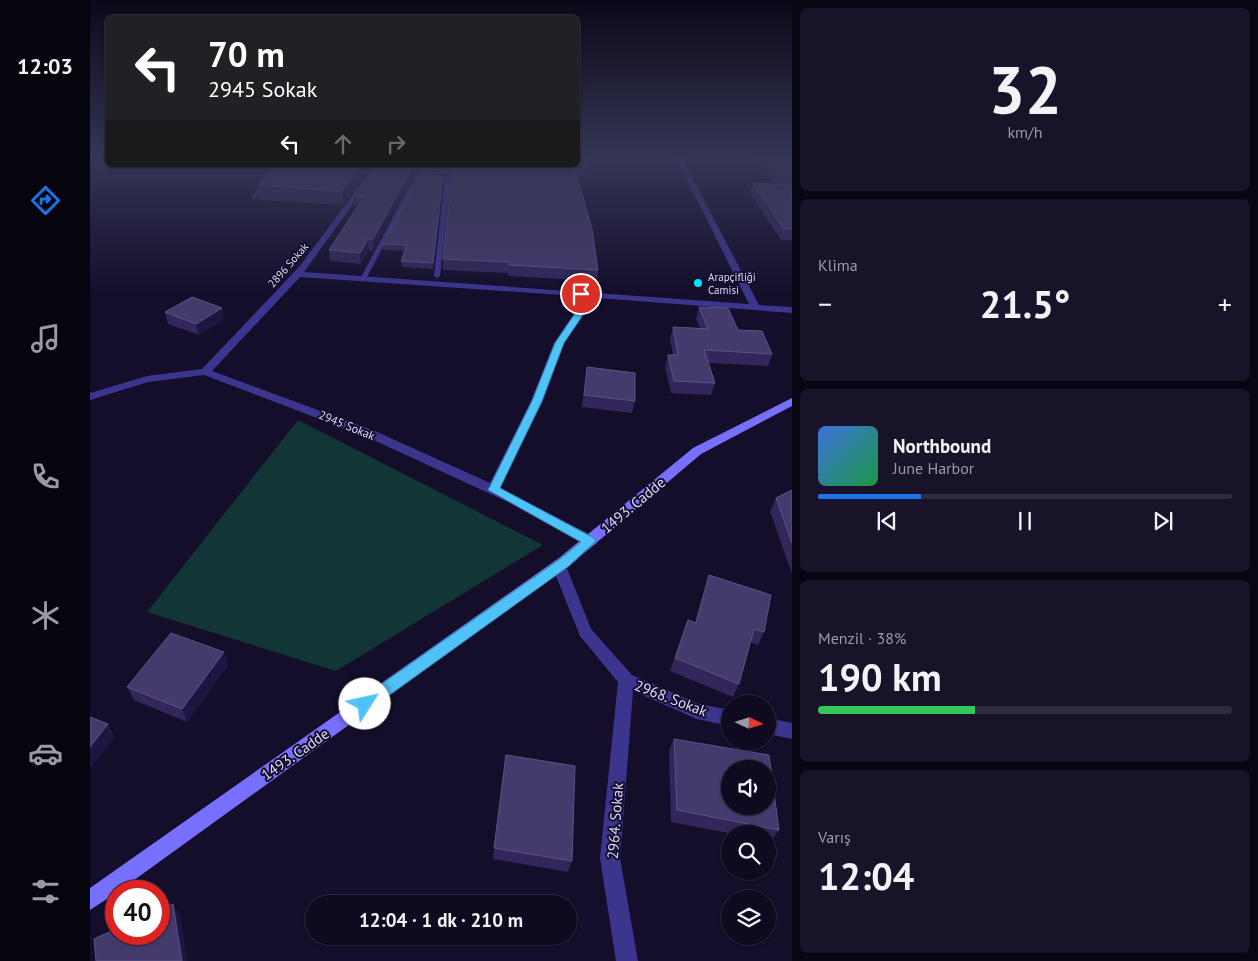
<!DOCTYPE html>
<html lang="tr">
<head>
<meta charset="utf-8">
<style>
  :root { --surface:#0f0a20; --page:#181329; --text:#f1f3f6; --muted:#9b9aa5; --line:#2f2b3e; --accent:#1a73e8 }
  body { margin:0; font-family:"PT Sans",sans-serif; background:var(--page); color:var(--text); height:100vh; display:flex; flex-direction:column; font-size:19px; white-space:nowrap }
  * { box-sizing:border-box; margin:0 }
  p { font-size:16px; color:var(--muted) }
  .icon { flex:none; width:28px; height:28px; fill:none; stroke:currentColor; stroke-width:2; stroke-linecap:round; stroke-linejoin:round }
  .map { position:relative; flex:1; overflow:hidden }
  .details { display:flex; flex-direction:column; gap:8px; padding:8px; background:#080612; width:466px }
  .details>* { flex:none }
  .hud { position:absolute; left:15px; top:15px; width:475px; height:152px; border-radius:8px; box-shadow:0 1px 4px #0004,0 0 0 1px var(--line); background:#202124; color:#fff; overflow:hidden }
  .needle { width:32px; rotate:94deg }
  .tools { position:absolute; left:631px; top:695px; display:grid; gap:10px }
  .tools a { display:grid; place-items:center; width:55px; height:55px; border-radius:50%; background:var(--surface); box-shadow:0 1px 4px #0004,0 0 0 1px var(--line); font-size:25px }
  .speed { position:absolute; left:15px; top:880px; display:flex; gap:10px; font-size:25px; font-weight:700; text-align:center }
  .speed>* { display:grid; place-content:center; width:65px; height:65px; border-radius:50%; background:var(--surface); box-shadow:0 1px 4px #0004,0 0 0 1px var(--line); line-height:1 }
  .speed .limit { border:8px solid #d22; background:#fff; color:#111 }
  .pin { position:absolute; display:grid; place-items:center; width:42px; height:42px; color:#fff; margin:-21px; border:2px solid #fff; border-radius:50%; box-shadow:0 1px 5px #0007 }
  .me { position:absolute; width:55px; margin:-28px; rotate:55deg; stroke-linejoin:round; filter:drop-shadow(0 0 4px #0008) }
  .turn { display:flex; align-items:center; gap:18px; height:105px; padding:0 20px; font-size:22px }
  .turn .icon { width:65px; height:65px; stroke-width:2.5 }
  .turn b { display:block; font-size:35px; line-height:42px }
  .lanes { display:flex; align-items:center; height:48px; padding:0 20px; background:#0003; justify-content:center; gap:25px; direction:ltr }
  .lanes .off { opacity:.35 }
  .big { font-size:38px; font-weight:800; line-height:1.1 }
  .details .widget { flex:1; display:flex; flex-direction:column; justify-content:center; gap:8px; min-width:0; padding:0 18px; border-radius:8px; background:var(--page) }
  .details .dial { align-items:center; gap:0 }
  .dial b { font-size:65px; line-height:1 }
  .song { display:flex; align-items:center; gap:15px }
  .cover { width:60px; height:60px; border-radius:8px; background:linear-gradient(135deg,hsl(220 70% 55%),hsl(140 70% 35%)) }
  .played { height:5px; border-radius:2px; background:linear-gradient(90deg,var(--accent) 25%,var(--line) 25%) }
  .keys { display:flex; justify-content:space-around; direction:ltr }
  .heat { display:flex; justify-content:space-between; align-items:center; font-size:28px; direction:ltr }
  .charge { height:8px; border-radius:4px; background:linear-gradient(90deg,#34c759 38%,var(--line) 0) }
  .trip { position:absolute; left:215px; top:895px; width:272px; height:50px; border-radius:25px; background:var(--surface); box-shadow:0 1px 4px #0004,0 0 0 1px var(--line); font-weight:800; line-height:50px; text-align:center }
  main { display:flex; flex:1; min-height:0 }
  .menu { display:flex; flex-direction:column; width:90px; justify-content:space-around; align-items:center; background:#06040d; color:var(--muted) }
  .menu .icon { width:35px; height:35px }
  .menu .current { color:var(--accent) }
  .menu b { font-size:22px; color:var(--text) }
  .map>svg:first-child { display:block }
</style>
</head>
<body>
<main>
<nav class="menu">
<b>12:03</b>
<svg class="icon current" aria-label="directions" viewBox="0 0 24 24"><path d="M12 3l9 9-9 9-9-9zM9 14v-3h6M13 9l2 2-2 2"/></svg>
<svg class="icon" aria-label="music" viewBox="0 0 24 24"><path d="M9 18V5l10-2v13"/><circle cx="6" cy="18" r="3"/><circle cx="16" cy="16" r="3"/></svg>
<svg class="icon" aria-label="phone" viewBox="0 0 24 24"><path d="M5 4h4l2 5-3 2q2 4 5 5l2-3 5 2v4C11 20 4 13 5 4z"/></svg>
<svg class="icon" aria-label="climate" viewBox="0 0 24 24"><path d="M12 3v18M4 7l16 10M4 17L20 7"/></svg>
<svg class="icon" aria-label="car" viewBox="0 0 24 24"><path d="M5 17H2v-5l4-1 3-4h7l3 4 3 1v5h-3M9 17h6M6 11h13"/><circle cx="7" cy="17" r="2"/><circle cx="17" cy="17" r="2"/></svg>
<svg class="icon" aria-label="filters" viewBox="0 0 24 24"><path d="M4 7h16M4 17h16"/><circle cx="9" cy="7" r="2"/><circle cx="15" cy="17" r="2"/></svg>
</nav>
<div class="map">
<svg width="702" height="961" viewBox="0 0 702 961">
  <rect width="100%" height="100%" fill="#140e2b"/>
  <polygon fill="#113635" points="208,420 453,545 246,671 57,612"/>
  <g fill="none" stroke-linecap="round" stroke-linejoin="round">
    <g fill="#3b358e" fill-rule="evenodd">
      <polygon points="191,165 197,165 166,198 162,198 162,196"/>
      <polygon points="325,176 358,176 361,178 350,276 347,278 344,276 355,180 329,179 276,279 271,280 270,279"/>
    </g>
    <g fill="#3b358e" fill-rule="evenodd">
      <path d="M586,158H592L669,305L702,307V313L495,297L493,315L474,343L453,401L410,488L505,537L507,541L505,545H495L420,503L277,437L114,375L58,382L0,400V393L57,376L112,369L210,266L285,165H291L214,272L659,304ZM210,277L486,296L483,315L464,343L441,401L400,483L285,431L122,371Z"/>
      <polygon points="469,561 474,562 476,566 501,629 542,675 609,704 640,710 640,726 607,719 543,691 530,858 548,961 526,961 510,858 528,682 490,636 462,566 464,562"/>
      <polygon points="678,718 702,723 702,739 678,734"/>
    </g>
    <polygon fill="#7770ff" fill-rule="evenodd" points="702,398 702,406 611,454 479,566 29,891 26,891 26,893 0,910 0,888 469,558 603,448"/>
  </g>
  <g fill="#32265a">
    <polygon points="664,158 702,158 702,240 691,240 660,193 663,183 685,184"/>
    <polygon points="187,165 276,165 277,173 253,205 170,200 168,185"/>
    <polygon points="286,165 488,165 497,166 496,176 486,175 508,270 507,281 418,276 418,273 353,270 353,259 362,177 358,174 323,175 283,250 279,250 271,264 240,261 239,250 268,206 264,206 263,196"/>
    <polygon points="353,176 343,269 312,267 311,261 315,251 293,250 293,244"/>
    <polygon points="609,307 648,330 682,354 678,366 618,363 625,383 621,395 581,393 575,367 578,355 583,355 580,339 583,327 610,328 606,319"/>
    <polygon points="75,312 134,319 109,335 78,324"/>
    <polygon points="497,367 545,401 542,413 492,407"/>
    <polygon points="702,490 702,574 680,511 686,498"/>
    <polygon points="619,575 674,632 668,645 660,642 649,684 643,697 580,671 598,620 605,622 615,588"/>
    <polygon points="138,665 97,722 44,700 37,687"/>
    <polygon points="584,739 689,830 681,841 678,840 678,834 643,834 581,822 579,751"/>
    <polygon points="416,755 482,861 478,872 403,859"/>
  </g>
  <g fill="#1e1540">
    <polygon points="271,165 276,165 277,173 253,205 252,191"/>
    <polygon points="323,166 323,175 283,250 283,239"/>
    <polygon points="353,176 353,182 343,269 343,263"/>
    <polygon points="278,239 279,250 271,264 270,253"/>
    <polygon points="132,308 134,319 109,335 106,324"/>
    <polygon points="134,652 138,665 97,722 92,709"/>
    <polygon points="18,724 25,737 0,768 0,747"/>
    <polygon points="83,904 90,915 98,961 92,961"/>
  </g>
  <g fill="#443a6c" stroke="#5c5383" fill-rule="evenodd">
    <polygon points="488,158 496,158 497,166 484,166 502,229 508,270 419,265 419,262 353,259 363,169 358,165 488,165"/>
    <polygon points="674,158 702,158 702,175 688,174"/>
    <polygon points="187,165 271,165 252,191 168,185"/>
    <polygon points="286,165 354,165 323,166 283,239 278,239 270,253 239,250 274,197 263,196"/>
    <polygon points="330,175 353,176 343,263 311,261 317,245 293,244"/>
    <polygon points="663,183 702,185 702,229 694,229"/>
    <polygon points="102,297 132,308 106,324 75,312"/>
    <polygon points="609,307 638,308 648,330 672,331 682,354 614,350 625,383 584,381 578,355 588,355 583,327 618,329"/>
    <polygon points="497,367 545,373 545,401 494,395"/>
    <polygon points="702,490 702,543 686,498"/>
    <polygon points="619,575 681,595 674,632 664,629 649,684 585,658 598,620 606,623"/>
    <polygon points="81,633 134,652 92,709 37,687"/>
    <polygon points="0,717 18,724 0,747"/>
    <path d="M584,739L679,755L689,830L587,810ZM640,769H678V806H640Z"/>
    <polygon points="416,755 485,766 482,861 404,848"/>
    <polygon points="83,904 92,961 6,961 4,939 26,929 26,934 69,934 69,911"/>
  </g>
  <linearGradient id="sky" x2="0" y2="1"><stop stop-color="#0b0818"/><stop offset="0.54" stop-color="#343655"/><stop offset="1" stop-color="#343655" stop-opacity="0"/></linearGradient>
  <rect width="702" height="292" fill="url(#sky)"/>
  <polygon fill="#4fc3f7" stroke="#337fa1" points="488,292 495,294 493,315 474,343 452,401 410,488 504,538 506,541 479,566 280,709 275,711 270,709 268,704 270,699 470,559 491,542 398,490 442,401 465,343 484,315"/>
  <circle fill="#05e0ff" stroke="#140e2b" stroke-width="2" cx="608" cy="283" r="5"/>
  <g text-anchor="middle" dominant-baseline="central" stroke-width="4" stroke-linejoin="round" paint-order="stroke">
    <g font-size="11" fill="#ded9ff" stroke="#140e2b">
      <text transform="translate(198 265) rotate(-49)">2896 Sokak</text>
    </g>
    <g font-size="11" fill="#ded9ff" stroke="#140e2b" text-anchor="start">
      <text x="618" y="277">Arapçifliği<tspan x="618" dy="13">Camisi</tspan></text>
    </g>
    <g font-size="12" fill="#ded9ff" stroke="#140e2b">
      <text transform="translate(257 425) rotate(22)">2945 Sokak</text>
    </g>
    <g font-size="15" fill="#ded9ff" stroke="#140e2b">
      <text transform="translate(543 505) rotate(-40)">1493. Cadde</text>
      <text transform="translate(581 698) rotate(21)">2968. Sokak</text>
      <text transform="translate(205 754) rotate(-35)">1493. Cadde</text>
      <text transform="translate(525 821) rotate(-86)">2964. Sokak</text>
    </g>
  </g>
</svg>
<div class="tools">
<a><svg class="needle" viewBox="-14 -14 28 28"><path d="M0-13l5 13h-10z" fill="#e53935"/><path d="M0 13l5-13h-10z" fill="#9b9aa5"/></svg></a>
<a><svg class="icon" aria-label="sound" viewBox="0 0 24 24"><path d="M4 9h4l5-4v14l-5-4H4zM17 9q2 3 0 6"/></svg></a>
<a><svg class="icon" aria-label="search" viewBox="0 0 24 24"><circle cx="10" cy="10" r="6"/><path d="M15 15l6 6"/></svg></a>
<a><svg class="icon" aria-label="layers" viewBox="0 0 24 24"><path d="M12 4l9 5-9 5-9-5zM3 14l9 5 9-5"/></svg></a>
</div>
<div class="speed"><div class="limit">40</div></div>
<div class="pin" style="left:491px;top:294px;background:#d93025"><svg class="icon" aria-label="arrive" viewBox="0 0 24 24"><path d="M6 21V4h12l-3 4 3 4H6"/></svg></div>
<svg class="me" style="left:275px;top:704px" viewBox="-20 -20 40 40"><circle r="19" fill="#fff"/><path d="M0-13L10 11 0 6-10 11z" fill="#4fc3f7"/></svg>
<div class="trip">12:04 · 1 dk · 210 m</div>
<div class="hud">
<div class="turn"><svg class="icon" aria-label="left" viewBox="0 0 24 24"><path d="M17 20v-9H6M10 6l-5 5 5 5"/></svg><div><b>70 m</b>2945 Sokak</div></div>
<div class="lanes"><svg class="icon" aria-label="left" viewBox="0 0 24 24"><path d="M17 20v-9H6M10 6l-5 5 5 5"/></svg><svg class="icon off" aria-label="ahead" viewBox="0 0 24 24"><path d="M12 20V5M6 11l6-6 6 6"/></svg><svg class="icon off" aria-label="right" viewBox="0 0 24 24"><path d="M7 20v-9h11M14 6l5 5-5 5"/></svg></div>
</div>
</div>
<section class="details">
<div class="widget dial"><b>32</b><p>km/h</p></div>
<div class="widget"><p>Klima</p>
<div class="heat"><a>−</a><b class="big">21.5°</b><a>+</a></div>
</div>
<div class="widget">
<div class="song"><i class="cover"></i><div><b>Northbound</b><p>June Harbor</p></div></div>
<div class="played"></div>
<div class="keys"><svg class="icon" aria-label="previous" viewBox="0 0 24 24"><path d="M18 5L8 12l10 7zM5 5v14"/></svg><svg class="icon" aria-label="pause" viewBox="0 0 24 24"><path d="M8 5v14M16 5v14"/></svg><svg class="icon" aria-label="next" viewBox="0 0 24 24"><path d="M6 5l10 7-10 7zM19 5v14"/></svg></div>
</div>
<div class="widget"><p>Menzil · 38%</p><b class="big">190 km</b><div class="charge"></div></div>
<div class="widget"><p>Varış</p><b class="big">12:04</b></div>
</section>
</main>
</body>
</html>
